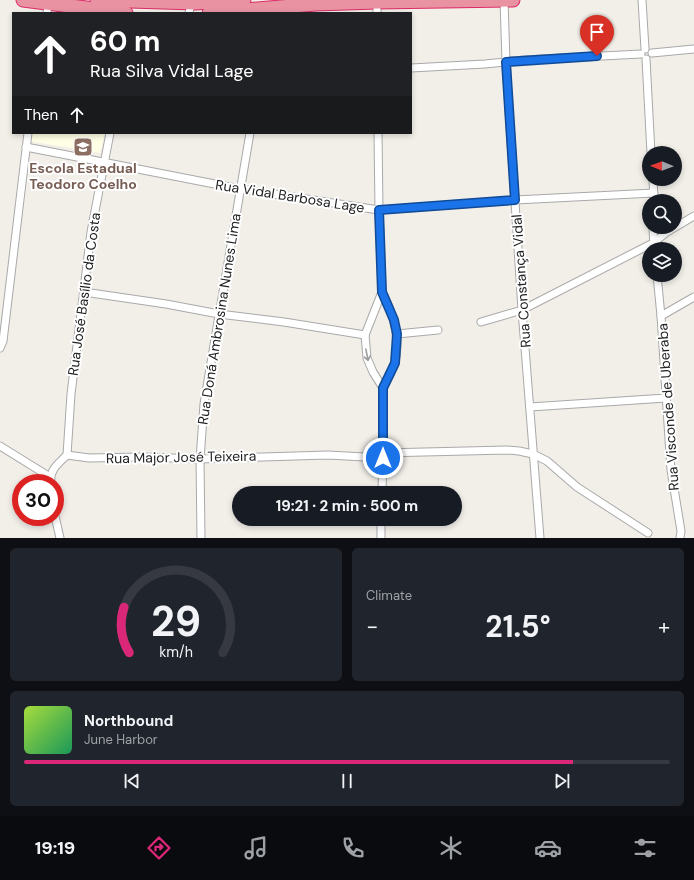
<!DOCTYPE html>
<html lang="en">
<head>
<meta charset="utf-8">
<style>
  :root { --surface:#171b24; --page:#20242c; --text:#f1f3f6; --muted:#9ea1a6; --line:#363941; --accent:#db2777 }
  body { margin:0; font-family:"DM Sans",sans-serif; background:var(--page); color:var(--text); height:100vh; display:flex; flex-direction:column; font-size:15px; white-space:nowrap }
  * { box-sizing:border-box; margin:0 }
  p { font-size:13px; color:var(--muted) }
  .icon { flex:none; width:22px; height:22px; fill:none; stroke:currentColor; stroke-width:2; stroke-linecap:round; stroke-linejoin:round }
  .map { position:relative; height:538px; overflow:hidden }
  .side { display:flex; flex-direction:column; gap:10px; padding:10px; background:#0d0f14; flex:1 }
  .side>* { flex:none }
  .guide { position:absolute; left:12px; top:12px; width:400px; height:122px; border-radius:0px; box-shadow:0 2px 6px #0003; background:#202124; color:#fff; overflow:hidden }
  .needle { width:26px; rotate:271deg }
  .buttons { position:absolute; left:642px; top:146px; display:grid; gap:8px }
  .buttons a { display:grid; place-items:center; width:40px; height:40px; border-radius:50%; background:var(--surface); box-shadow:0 2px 6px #0003; font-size:20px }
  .speed { position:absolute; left:12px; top:474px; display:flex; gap:8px; font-size:20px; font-weight:700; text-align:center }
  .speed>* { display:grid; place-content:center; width:52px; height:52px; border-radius:50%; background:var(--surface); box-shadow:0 2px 6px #0003; line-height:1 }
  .speed .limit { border:6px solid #d22; background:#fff; color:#111 }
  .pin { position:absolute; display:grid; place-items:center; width:34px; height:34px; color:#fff; margin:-41px -17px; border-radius:50% 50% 50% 0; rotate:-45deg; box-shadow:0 0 4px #0007 }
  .pin .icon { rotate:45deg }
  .me { position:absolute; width:44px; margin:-22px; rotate:0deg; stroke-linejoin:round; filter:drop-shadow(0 0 3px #0008) }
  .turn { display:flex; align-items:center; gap:14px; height:84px; padding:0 12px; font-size:18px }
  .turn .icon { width:52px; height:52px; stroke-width:2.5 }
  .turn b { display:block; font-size:28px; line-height:34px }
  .then { display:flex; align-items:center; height:38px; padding:0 12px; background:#0003; gap:8px; font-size:15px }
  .big { font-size:30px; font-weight:700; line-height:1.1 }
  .side .card { flex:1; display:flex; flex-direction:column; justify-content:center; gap:6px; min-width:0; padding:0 14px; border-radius:6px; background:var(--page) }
  .side .dial { align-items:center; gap:0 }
  .dial svg { height:104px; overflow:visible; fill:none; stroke:var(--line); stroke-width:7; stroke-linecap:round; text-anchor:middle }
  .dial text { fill:var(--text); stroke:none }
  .song { display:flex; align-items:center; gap:12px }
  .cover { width:48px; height:48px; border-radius:6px; background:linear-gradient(135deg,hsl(80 70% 55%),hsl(150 70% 35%)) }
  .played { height:4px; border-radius:2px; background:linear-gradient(90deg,var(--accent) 85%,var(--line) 85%) }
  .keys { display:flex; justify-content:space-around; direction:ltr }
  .heat { display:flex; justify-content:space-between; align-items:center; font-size:22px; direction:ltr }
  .side .tiles { flex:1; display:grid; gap:10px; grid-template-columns:1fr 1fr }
  .card:last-child { grid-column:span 2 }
  .trip { position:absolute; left:232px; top:486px; width:230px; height:40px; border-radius:20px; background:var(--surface); box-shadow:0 2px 6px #0003; font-weight:700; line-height:40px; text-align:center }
  .tab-bar { display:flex; height:64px; justify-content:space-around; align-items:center; background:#090b0e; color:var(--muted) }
  .tab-bar .icon { width:28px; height:28px }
  .tab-bar .active { color:var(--accent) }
  .tab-bar b { font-size:18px; color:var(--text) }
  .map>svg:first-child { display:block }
</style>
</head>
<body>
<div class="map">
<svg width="694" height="538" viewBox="0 0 694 538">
  <rect width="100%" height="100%" fill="#f2efe9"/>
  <polygon fill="#ffffe5" points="30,133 105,133 100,153 29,141"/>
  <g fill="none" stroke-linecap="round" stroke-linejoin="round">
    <g stroke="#a9a9a9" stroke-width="9">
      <g id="street">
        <polyline points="504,0 506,62 522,310 540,538"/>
        <polyline points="642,0 645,49"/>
        <polyline points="377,2 377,13"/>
        <polyline points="47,13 48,3"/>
        <polyline points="189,13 190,8 195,3"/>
        <polyline points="652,53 694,49"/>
        <polyline points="646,59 651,153"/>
        <polyline points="411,68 485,64 524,60 641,54"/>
        <polyline points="378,133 379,210 382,292 365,335 367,358 373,372 383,388 383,453 382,493"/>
        <polyline points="26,147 240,189 379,210 515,200 654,193"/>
        <polyline points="653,179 654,201"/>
        <polyline points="653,227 654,249"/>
        <polyline points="657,275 661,316 671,470 681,531 680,538"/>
        <polyline points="84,292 166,304 219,314 284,322 365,335"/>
        <path d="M382,292C393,313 401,337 395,362C393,371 387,380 383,388"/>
        <polyline points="661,316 694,297"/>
        <polyline points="481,322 522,310 653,243 667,232 694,216"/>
        <polyline points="397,334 438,330"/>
        <polyline points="0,348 3,341 28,133"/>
        <polyline points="530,407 666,398"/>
        <polyline points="0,446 50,477"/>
        <polyline points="383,453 507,450 519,451 533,454 547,461 577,487 648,533"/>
        <polyline points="67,455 71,394 91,232 110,133"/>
        <path d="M51,483C49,470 58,464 67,455L89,458L143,457L200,459L328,455L383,458"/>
        <polyline points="55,516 60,538"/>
        <polyline points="201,538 200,459 204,404 250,133"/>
        <polyline points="381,538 381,519"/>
      </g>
    </g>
    <g stroke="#dc2a67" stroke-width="15">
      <g id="highway">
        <polyline points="23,0 126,13"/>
        <polyline points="97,0 195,3 244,0"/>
        <polyline points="209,13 316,4 377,2 513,0"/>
      </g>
    </g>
    <use href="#street" stroke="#fff" stroke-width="7"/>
    <use href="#highway" stroke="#e892a2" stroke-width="13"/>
  </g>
  <defs><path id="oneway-shaft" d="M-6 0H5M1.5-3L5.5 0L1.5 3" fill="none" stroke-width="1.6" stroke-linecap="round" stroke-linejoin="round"/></defs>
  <use stroke="#9c9c9c" href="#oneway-shaft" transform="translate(367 355) rotate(79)"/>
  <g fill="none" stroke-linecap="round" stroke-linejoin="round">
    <g stroke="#114b97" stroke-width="10">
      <polyline id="route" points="383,458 383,388 395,363 397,334 394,320 382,292 379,210 515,200 506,62 597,56"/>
    </g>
    <use href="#route" stroke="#1a73e8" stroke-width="7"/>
  </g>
  <defs>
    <g id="school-square" transform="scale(1)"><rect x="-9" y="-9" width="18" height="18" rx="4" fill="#8d6e63" stroke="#fff"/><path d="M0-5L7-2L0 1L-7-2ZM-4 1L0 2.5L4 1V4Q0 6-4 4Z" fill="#fff"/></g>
  </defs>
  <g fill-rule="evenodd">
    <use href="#school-square" x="83" y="147"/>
  </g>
  <g text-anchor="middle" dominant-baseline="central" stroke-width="4" stroke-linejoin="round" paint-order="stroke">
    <g font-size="14" font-weight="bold" fill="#785e54" stroke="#fff">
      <text x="83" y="168">Escola Estadual<tspan x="83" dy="16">Teodoro Coelho</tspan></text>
    </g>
    <g font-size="14" fill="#222" stroke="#fff">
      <text transform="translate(290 196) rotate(9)">Rua Vidal Barbosa Lage</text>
      <text transform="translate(521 281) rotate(-94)">Rua Constança Vidal</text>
      <text transform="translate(84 294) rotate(-82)">Rua José Basílio da Costa</text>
      <text transform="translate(219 319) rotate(-81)">Rua Doná Ambrosina Nunes Lima</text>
      <text transform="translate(668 407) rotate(-94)">Rua Visconde de Uberaba</text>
      <text transform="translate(181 457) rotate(-1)">Rua Major José Teixeira</text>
    </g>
  </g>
</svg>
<div class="buttons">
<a><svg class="needle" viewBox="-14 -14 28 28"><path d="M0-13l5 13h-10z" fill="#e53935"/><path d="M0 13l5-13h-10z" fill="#9ea1a6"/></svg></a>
<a><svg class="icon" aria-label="search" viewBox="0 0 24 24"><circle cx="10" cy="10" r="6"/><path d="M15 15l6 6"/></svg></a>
<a><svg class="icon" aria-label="layers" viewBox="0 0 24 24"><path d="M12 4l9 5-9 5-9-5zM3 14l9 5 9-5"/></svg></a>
</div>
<div class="speed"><div class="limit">30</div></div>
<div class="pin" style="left:597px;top:56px;background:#d93025"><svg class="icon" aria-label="arrive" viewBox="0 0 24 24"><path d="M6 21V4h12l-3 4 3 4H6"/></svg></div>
<svg class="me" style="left:383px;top:458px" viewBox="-20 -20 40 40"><circle r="17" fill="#1a73e8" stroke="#fff" stroke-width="3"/><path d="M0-11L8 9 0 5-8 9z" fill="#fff"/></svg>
<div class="trip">19:21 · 2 min · 500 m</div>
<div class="guide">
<div class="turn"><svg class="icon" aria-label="ahead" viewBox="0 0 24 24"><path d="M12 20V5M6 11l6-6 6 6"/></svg><div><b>60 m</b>Rua Silva Vidal Lage</div></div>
<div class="then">Then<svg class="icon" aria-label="ahead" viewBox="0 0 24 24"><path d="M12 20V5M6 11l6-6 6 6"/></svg></div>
</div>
</div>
<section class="side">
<div class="tiles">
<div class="card dial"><svg viewBox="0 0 100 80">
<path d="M14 69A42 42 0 1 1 86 69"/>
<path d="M14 69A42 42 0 0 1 10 34" stroke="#db2777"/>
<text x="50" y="56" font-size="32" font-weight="700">29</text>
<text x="50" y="72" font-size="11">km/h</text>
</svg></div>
<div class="card"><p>Climate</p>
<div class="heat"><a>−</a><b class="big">21.5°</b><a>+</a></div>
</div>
<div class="card">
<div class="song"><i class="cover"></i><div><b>Northbound</b><p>June Harbor</p></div></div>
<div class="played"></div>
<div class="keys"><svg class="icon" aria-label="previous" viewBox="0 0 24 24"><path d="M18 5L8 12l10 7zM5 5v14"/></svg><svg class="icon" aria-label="pause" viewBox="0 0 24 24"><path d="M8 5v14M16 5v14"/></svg><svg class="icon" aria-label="next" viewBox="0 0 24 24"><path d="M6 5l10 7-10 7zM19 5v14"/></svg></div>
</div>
</div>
</section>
<nav class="tab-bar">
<b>19:19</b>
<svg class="icon active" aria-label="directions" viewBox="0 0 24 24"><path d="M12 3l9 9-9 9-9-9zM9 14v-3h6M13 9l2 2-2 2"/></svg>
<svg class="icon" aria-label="music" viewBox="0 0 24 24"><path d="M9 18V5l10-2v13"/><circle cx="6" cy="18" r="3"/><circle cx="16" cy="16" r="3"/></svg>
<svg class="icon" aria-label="phone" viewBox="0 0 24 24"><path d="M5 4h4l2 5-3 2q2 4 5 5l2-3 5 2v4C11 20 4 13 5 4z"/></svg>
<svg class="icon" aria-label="climate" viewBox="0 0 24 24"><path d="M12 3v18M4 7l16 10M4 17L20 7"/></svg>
<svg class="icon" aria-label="car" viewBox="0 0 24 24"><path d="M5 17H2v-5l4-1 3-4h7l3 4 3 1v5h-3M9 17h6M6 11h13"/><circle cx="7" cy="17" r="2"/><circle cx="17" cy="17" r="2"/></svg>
<svg class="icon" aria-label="filters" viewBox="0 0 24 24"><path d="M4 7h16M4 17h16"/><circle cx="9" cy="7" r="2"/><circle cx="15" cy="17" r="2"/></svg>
</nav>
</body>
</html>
